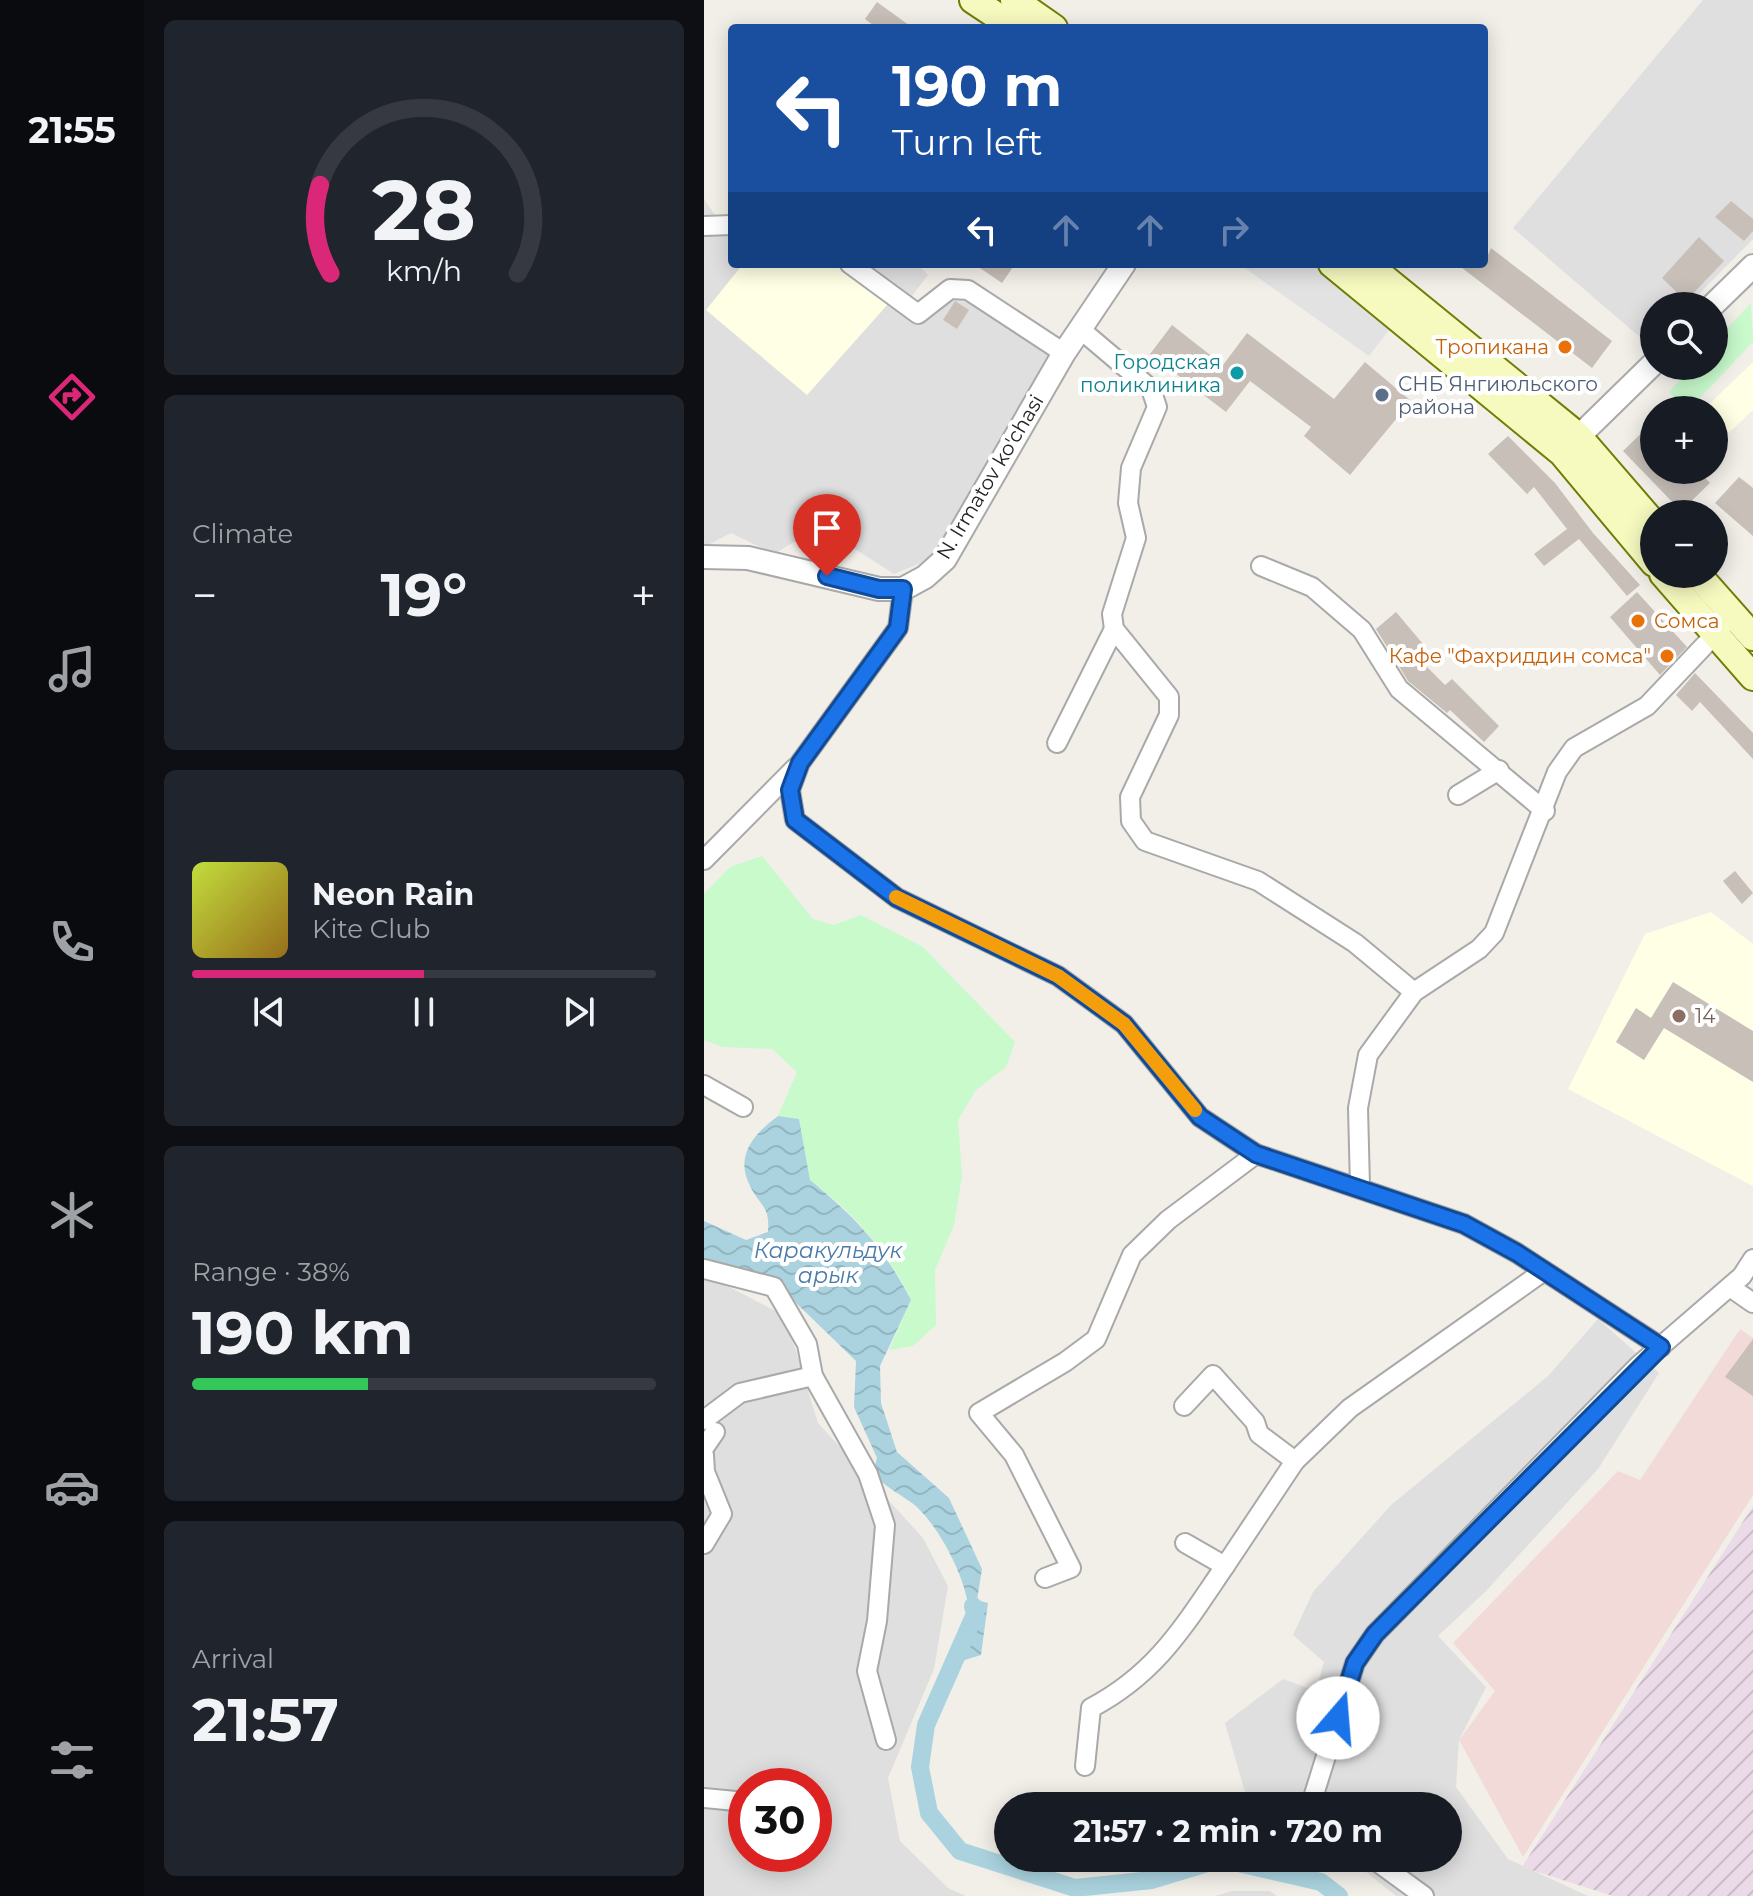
<!DOCTYPE html>
<html lang="en">
<head>
<meta charset="utf-8">
<style>
  :root { --surface:#171b24; --page:#20242c; --text:#f1f3f6; --muted:#9ea1a6; --line:#363941; --accent:#db2777 }
  body { margin:0; font-family:Montserrat,sans-serif; background:var(--page); color:var(--text); height:100vh; display:flex; flex-direction:column; font-size:30px; white-space:nowrap }
  * { box-sizing:border-box; margin:0 }
  p { font-size:26px; color:var(--muted) }
  .icon { flex:none; width:44px; height:44px; fill:none; stroke:currentColor; stroke-width:2; stroke-linecap:round; stroke-linejoin:round }
  .map { position:relative; flex:1; overflow:hidden }
  .sheet { display:flex; flex-direction:column; gap:20px; padding:20px; background:#0d0f14; width:560px }
  .sheet>* { flex:none }
  .hud { position:absolute; left:24px; top:24px; width:760px; height:244px; border-radius:8px; box-shadow:0 4px 20px #0003; background:#1a4fa0; color:#fff; overflow:hidden }
  .controls { position:absolute; left:936px; top:292px; display:grid; gap:16px }
  .controls a { display:grid; place-items:center; width:88px; height:88px; border-radius:50%; background:var(--surface); box-shadow:0 4px 20px #0003; font-size:40px }
  .speed { position:absolute; left:24px; top:1768px; display:flex; gap:16px; font-size:40px; font-weight:700; text-align:center }
  .speed>* { display:grid; place-content:center; width:104px; height:104px; border-radius:50%; background:var(--surface); box-shadow:0 4px 20px #0003; line-height:1 }
  .speed .limit { border:12px solid #d22; background:#fff; color:#111 }
  .pin { position:absolute; display:grid; place-items:center; width:68px; height:68px; color:#fff; margin:-82px -34px; border-radius:50% 50% 50% 0; rotate:-45deg; box-shadow:0 0 8px #0007 }
  .pin .icon { rotate:45deg }
  .me { position:absolute; width:88px; margin:-44px; rotate:18deg; stroke-linejoin:round; filter:drop-shadow(0 0 6px #0008) }
  .turn { display:flex; align-items:center; gap:28px; height:168px; padding:0 32px; font-size:36px }
  .turn .icon { width:104px; height:104px; stroke-width:2.5 }
  .turn b { display:block; font-size:56px; line-height:68px }
  .lanes { display:flex; align-items:center; height:76px; padding:0 32px; background:#0003; justify-content:center; gap:40px; direction:ltr }
  .lanes .off { opacity:.35 }
  .big { font-size:60px; font-weight:700; line-height:1.1 }
  .sheet .tile { flex:1; display:flex; flex-direction:column; justify-content:center; gap:12px; min-width:0; padding:0 28px; border-radius:12px; background:var(--page) }
  .sheet .dial { align-items:center; gap:0 }
  .dial svg { height:208px; overflow:visible; fill:none; stroke:var(--line); stroke-width:7; stroke-linecap:round; text-anchor:middle }
  .dial text { fill:var(--text); stroke:none }
  .song { display:flex; align-items:center; gap:24px }
  .cover { width:96px; height:96px; border-radius:12px; background:linear-gradient(135deg,hsl(70 70% 55%),hsl(40 70% 35%)) }
  .played { height:8px; border-radius:4px; background:linear-gradient(90deg,var(--accent) 50%,var(--line) 50%) }
  .keys { display:flex; justify-content:space-around; direction:ltr }
  .heat { display:flex; justify-content:space-between; align-items:center; font-size:44px; direction:ltr }
  .charge { height:12px; border-radius:6px; background:linear-gradient(90deg,#34c759 38%,var(--line) 0) }
  .trip { position:absolute; left:290px; top:1792px; width:468px; height:80px; border-radius:40px; background:var(--surface); box-shadow:0 4px 20px #0003; font-weight:700; line-height:80px; text-align:center }
  main { display:flex; flex:1; min-height:0 }
  .tabs { display:flex; flex-direction:column; width:144px; justify-content:space-around; align-items:center; background:#090b0e; color:var(--muted) }
  .tabs .icon { width:56px; height:56px }
  .tabs .on { color:var(--accent) }
  .tabs b { font-size:36px; color:var(--text) }
  .map>svg:first-child { display:block }
</style>
</head>
<body>
<main>
<nav class="tabs">
<b>21:55</b>
<svg class="icon on" aria-label="directions" viewBox="0 0 24 24"><path d="M12 3l9 9-9 9-9-9zM9 14v-3h6M13 9l2 2-2 2"/></svg>
<svg class="icon" aria-label="music" viewBox="0 0 24 24"><path d="M9 18V5l10-2v13"/><circle cx="6" cy="18" r="3"/><circle cx="16" cy="16" r="3"/></svg>
<svg class="icon" aria-label="phone" viewBox="0 0 24 24"><path d="M5 4h4l2 5-3 2q2 4 5 5l2-3 5 2v4C11 20 4 13 5 4z"/></svg>
<svg class="icon" aria-label="climate" viewBox="0 0 24 24"><path d="M12 3v18M4 7l16 10M4 17L20 7"/></svg>
<svg class="icon" aria-label="car" viewBox="0 0 24 24"><path d="M5 17H2v-5l4-1 3-4h7l3 4 3 1v5h-3M9 17h6M6 11h13"/><circle cx="7" cy="17" r="2"/><circle cx="17" cy="17" r="2"/></svg>
<svg class="icon" aria-label="filters" viewBox="0 0 24 24"><path d="M4 7h16M4 17h16"/><circle cx="9" cy="7" r="2"/><circle cx="15" cy="17" r="2"/></svg>
</nav>
<section class="sheet">
<div class="tile dial"><svg viewBox="0 0 100 80">
<path d="M14 69A42 42 0 1 1 86 69"/>
<path d="M14 69A42 42 0 0 1 10 35" stroke="#db2777"/>
<text x="50" y="56" font-size="32" font-weight="700">28</text>
<text x="50" y="72" font-size="11">km/h</text>
</svg></div>
<div class="tile"><p>Climate</p>
<div class="heat"><a>−</a><b class="big">19°</b><a>+</a></div>
</div>
<div class="tile">
<div class="song"><i class="cover"></i><div><b>Neon Rain</b><p>Kite Club</p></div></div>
<div class="played"></div>
<div class="keys"><svg class="icon" aria-label="previous" viewBox="0 0 24 24"><path d="M18 5L8 12l10 7zM5 5v14"/></svg><svg class="icon" aria-label="pause" viewBox="0 0 24 24"><path d="M8 5v14M16 5v14"/></svg><svg class="icon" aria-label="next" viewBox="0 0 24 24"><path d="M6 5l10 7-10 7zM19 5v14"/></svg></div>
</div>
<div class="tile"><p>Range · 38%</p><b class="big">190 km</b><div class="charge"></div></div>
<div class="tile"><p>Arrival</p><b class="big">21:57</b></div>
</section>
<div class="map">
<svg width="1049" height="1896" viewBox="0 0 1049 1896">
  <defs>
    <pattern id="industrial-furrows" width="10" height="10" patternUnits="userSpaceOnUse" patternTransform="scale(2)"><rect width="10" height="10" fill="#ebdbe8"/><path d="M-1 1l2-2M0 10L10 0M9 11l2-2" fill="none" stroke="#c9bcc7"/></pattern>
    <pattern id="water-waves" width="16" height="10" patternUnits="userSpaceOnUse" patternTransform="scale(2)"><rect width="16" height="10" fill="#aad3df"/><path d="M0 5q4-4 8 0t8 0" fill="none" stroke="#92b5bf"/></pattern>
  </defs>
  <rect width="100%" height="100%" fill="#f2efe9"/>
  <g fill="#e0dfdf" fill-rule="evenodd">
    <polygon points="999,0 1049,0 1049,239 983,306 950,306 950,340 945,345 809,228"/>
    <polygon points="0,199 25,235 28,234 28,264 136,264 212,325 244,300 267,302 347,353 265,507 229,558 190,574 151,549 131,517 70,554 27,533 0,547"/>
    <polygon points="158,264 213,264 224,275 204,301"/>
    <path d="M0,1274L81,1316L114,1423L219,1538L244,1586L230,1669L184,1778L196,1841L244,1888L262,1896H0ZM42,1786H110V1854H42Z"/>
    <polygon points="894,1319 955,1373 894,1469 781,1592 734,1636 782,1687 755,1740 752,1787 804,1859 884,1896 692,1896 645,1858 744,1858 744,1806 545,1806 521,1723 579,1679 612,1691 620,1662 589,1635 609,1592 687,1505 844,1376"/>
    <polygon points="529,1891 566,1891 573,1896 510,1896"/>
  </g>
  <polygon fill="#f2dad9" points="1036,1329 1049,1338 1049,1495 819,1857 755,1740 791,1691 749,1643 914,1471 936,1480"/>
  <polygon fill="url(#industrial-furrows)" points="1049,1506 1049,1896 909,1896 818,1867"/>
  <g fill="#ffffe5">
    <polygon points="39,264 131,264 184,304 103,395 2,310"/>
    <polygon points="1049,362 1049,410 1010,447 1010,410 999,410"/>
    <polygon points="1007,912 1049,944 1049,1186 864,1089 941,934"/>
  </g>
  <g fill="#c8facc">
    <polygon points="1047,303 1049,342 984,410 965,392 989,366 1010,366 1010,343"/>
    <path d="M58,856L109,919L130,925L157,915L219,947L311,1042L302,1067L272,1090L254,1120L258,1176L250,1225L231,1270L232,1325L209,1346L185,1350L207,1300C184,1251 149,1212 106,1180L95,1119L74,1116L93,1072L68,1049L18,1047L0,1040V894L26,867Z"/>
  </g>
  <polygon fill="#e2e2e2" points="535,264 614,264 689,325 665,356"/>
  <path fill="url(#water-waves)" d="M74,1116L95,1119L106,1180C153,1219 178,1245 207,1300L176,1366L177,1403L193,1452L245,1498L278,1569L273,1600L284,1603L277,1655L248,1664C253,1654 262,1642 264,1630C273,1596 236,1524 208,1503C194,1493 181,1487 169,1473L173,1458L150,1407L152,1361L90,1301L74,1279L0,1264V1221L42,1240L64,1232C66,1205 57,1208 46,1186C30,1155 51,1133 74,1116Z"/>
  <g fill="none" stroke-linecap="round" stroke-linejoin="round">
    <polyline stroke="#aad3df" stroke-width="18" points="269,1606 271,1614 222,1725 216,1767 225,1813 256,1851 371,1888 448,1880 517,1859 617,1882 635,1896"/>
  </g>
  <g fill="#c7bfb8">
    <polygon points="173,2 209,28 173,28 161,19"/>
    <polygon points="1027,201 1049,219 1049,231 1040,241 1011,217"/>
    <polygon points="995,237 1020,261 982,301 958,278"/>
    <polygon points="787,248 908,341 888,368 753,264 780,264"/>
    <polygon points="270,264 311,264 298,283"/>
    <polygon points="251,301 265,310 253,329 239,320"/>
    <polygon points="468,325 519,365 543,333 630,399 661,362 707,401 646,475 600,436 607,427 546,381 522,412 446,354"/>
    <polygon points="950,421 950,470 994,470 1006,483 977,511 919,451"/>
    <polygon points="804,436 851,483 889,533 936,585 923,596 875,539 840,566 830,554 863,529 830,487 823,494 784,454"/>
    <polygon points="1035,477 1049,488 1049,536 1011,503"/>
    <polygon points="933,592 983,647 956,675 906,617"/>
    <polygon points="692,612 719,644 709,653 741,685 748,679 795,726 780,742 746,710 743,713 704,681 672,629"/>
    <polygon points="991,673 1049,733 1049,759 996,702 988,711 972,695"/>
    <polygon points="1031,871 1049,893 1038,904 1019,881"/>
    <polygon points="969,982 1049,1031 1049,1082 960,1028 940,1060 912,1042 932,1008 947,1018"/>
    <polygon points="1049,1339 1049,1396 1021,1377"/>
  </g>
  <g fill="none" stroke-linecap="round" stroke-linejoin="round">
    <g stroke="#a9a9a9" stroke-width="22">
      <g id="minor">
        <polyline points="0,226 28,225"/>
        <polyline points="146,264 214,314 246,289 264,290 360,353"/>
        <polyline points="376,329 447,389 453,407 427,468 424,503 432,538 408,614 410,629 465,697 465,715 426,797 427,821 441,841 554,881 651,943 710,992"/>
        <polyline points="557,566 608,587 658,630 695,689 841,811"/>
        <polyline points="199,589 194,628 96,763 86,790 91,820 193,898 354,976 420,1024 496,1117 552,1154 760,1224 813,1253 957,1347"/>
        <polyline points="353,743 410,629"/>
        <polyline points="754,795 795,770"/>
        <polyline points="0,860 91,768"/>
        <polyline points="0,1085 39,1107"/>
        <polyline points="656,1187 654,1108 664,1055 710,992 775,949 790,933 853,772 870,748 943,706 1017,628"/>
        <polyline points="0,1269 70,1287 103,1344 109,1376 164,1474 181,1525 173,1621 163,1671 182,1740"/>
        <polyline points="1026,1287 1049,1303"/>
        <polyline points="480,1406 509,1375 551,1422 555,1434 591,1461 521,1566"/>
        <polyline points="0,1420 36,1393 109,1376"/>
        <polyline points="0,1448 11,1432"/>
        <polyline points="0,1455 1,1472 18,1514 0,1544"/>
        <polyline points="591,1461 646,1408 840,1271"/>
        <polyline points="341,1578 367,1568 310,1455 275,1413 361,1362 392,1339 428,1255 464,1220 552,1154"/>
        <path d="M381,1766L387,1708C453,1673 480,1626 521,1566L481,1543"/>
        <polyline points="0,1798 42,1802"/>
        <polyline points="608,1801 651,1663 671,1634 935,1365 1038,1276 1049,1259"/>
        <polyline points="668,1858 720,1896"/>
      </g>
    </g>
    <g stroke="#a9a9a9" stroke-width="26">
      <g id="tertiary">
        <polyline points="1008,306 1049,266"/>
        <polyline points="864,447 950,363"/>
        <polyline points="0,557 44,558 175,589 199,589 221,577 241,559 360,353 420,264"/>
      </g>
    </g>
    <g stroke="#707d05" stroke-width="30">
      <g id="secondary">
        <polyline points="269,0 311,28"/>
        <polyline points="310,0 350,28"/>
        <polyline points="628,264 858,453 950,563"/>
        <polyline points="663,264 874,436 950,524"/>
        <polyline points="959,574 1049,677"/>
        <polyline points="993,574 1049,637"/>
      </g>
    </g>
    <use href="#minor" stroke="#fff" stroke-width="18"/>
    <use href="#tertiary" stroke="#fff" stroke-width="22"/>
    <use href="#secondary" stroke="#f7fabf" stroke-width="26"/>
  </g>
  <g fill="none" stroke-linecap="round" stroke-linejoin="round">
    <g stroke="#114b97" stroke-width="20">
      <polyline id="route" points="123,576 175,589 199,589 194,628 96,763 86,790 91,820 193,898 354,976 420,1024 496,1117 552,1154 760,1224 813,1253 957,1347 671,1634 651,1663 634,1718"/>
    </g>
    <use href="#route" stroke="#1a73e8" stroke-width="14"/>
    <polyline stroke="#f59e0b" stroke-width="14" points="192,897 354,976 420,1024 491,1110"/>
  </g>
  <g fill="#e8710a" stroke="#fff" stroke-width="3">
    <circle cx="861" cy="347" r="8"/>
    <circle cx="934" cy="621" r="8"/>
    <circle cx="963" cy="656" r="8"/>
  </g>
  <circle fill="#0f9aa8" stroke="#fff" stroke-width="3" cx="533" cy="373" r="8"/>
  <circle fill="#5c6f8a" stroke="#fff" stroke-width="3" cx="678" cy="395" r="8"/>
  <circle fill="#8d6e63" stroke="#fff" stroke-width="3" cx="975" cy="1016" r="8"/>
  <g text-anchor="middle" dominant-baseline="central" stroke-width="8" stroke-linejoin="round" paint-order="stroke">
    <g font-size="20" fill="#c56008" stroke="#fff" text-anchor="end">
      <text x="845" y="347">Тропикана</text>
      <text x="950" y="621" text-anchor="start">Сомса</text>
      <text x="947" y="656">Кафе "Фахриддин сомса"</text>
    </g>
    <g font-size="20" fill="#0d838f" stroke="#fff" text-anchor="end">
      <text x="517" y="362">Городская<tspan x="517" dy="23">поликлиника</tspan></text>
    </g>
    <g font-size="20" fill="#4e5e75" stroke="#fff" text-anchor="start">
      <text x="694" y="384">СНБ Янгиюльского<tspan x="694" dy="23">района</tspan></text>
    </g>
    <g font-size="20" fill="#222" stroke="#fff">
      <text transform="translate(286 477) rotate(-59)">N. Irmatov ko'chasi</text>
    </g>
    <g font-size="20" fill="#785e54" stroke="#fff" text-anchor="start">
      <text x="991" y="1016">14</text>
    </g>
    <g font-size="22" font-style="italic" fill="#4a7aab" stroke="#fff">
      <text x="124" y="1250">Каракульдук<tspan x="124" dy="25">арык</tspan></text>
    </g>
  </g>
</svg>
<div class="controls">
<a><svg class="icon" aria-label="search" viewBox="0 0 24 24"><circle cx="10" cy="10" r="6"/><path d="M15 15l6 6"/></svg></a>
<a>+</a>
<a>−</a>
</div>
<div class="speed"><div class="limit">30</div></div>
<div class="pin" style="left:123px;top:576px;background:#d93025"><svg class="icon" aria-label="arrive" viewBox="0 0 24 24"><path d="M6 21V4h12l-3 4 3 4H6"/></svg></div>
<svg class="me" style="left:634px;top:1718px" viewBox="-20 -20 40 40"><circle r="19" fill="#fff"/><path d="M0-13L10 11 0 6-10 11z" fill="#1a73e8"/></svg>
<div class="trip">21:57 · 2 min · 720 m</div>
<div class="hud">
<div class="turn"><svg class="icon" aria-label="left" viewBox="0 0 24 24"><path d="M17 20v-9H6M10 6l-5 5 5 5"/></svg><div><b>190 m</b>Turn left</div></div>
<div class="lanes"><svg class="icon" aria-label="left" viewBox="0 0 24 24"><path d="M17 20v-9H6M10 6l-5 5 5 5"/></svg><svg class="icon off" aria-label="ahead" viewBox="0 0 24 24"><path d="M12 20V5M6 11l6-6 6 6"/></svg><svg class="icon off" aria-label="ahead" viewBox="0 0 24 24"><path d="M12 20V5M6 11l6-6 6 6"/></svg><svg class="icon off" aria-label="right" viewBox="0 0 24 24"><path d="M7 20v-9h11M14 6l5 5-5 5"/></svg></div>
</div>
</div>
</main>
</body>
</html>
